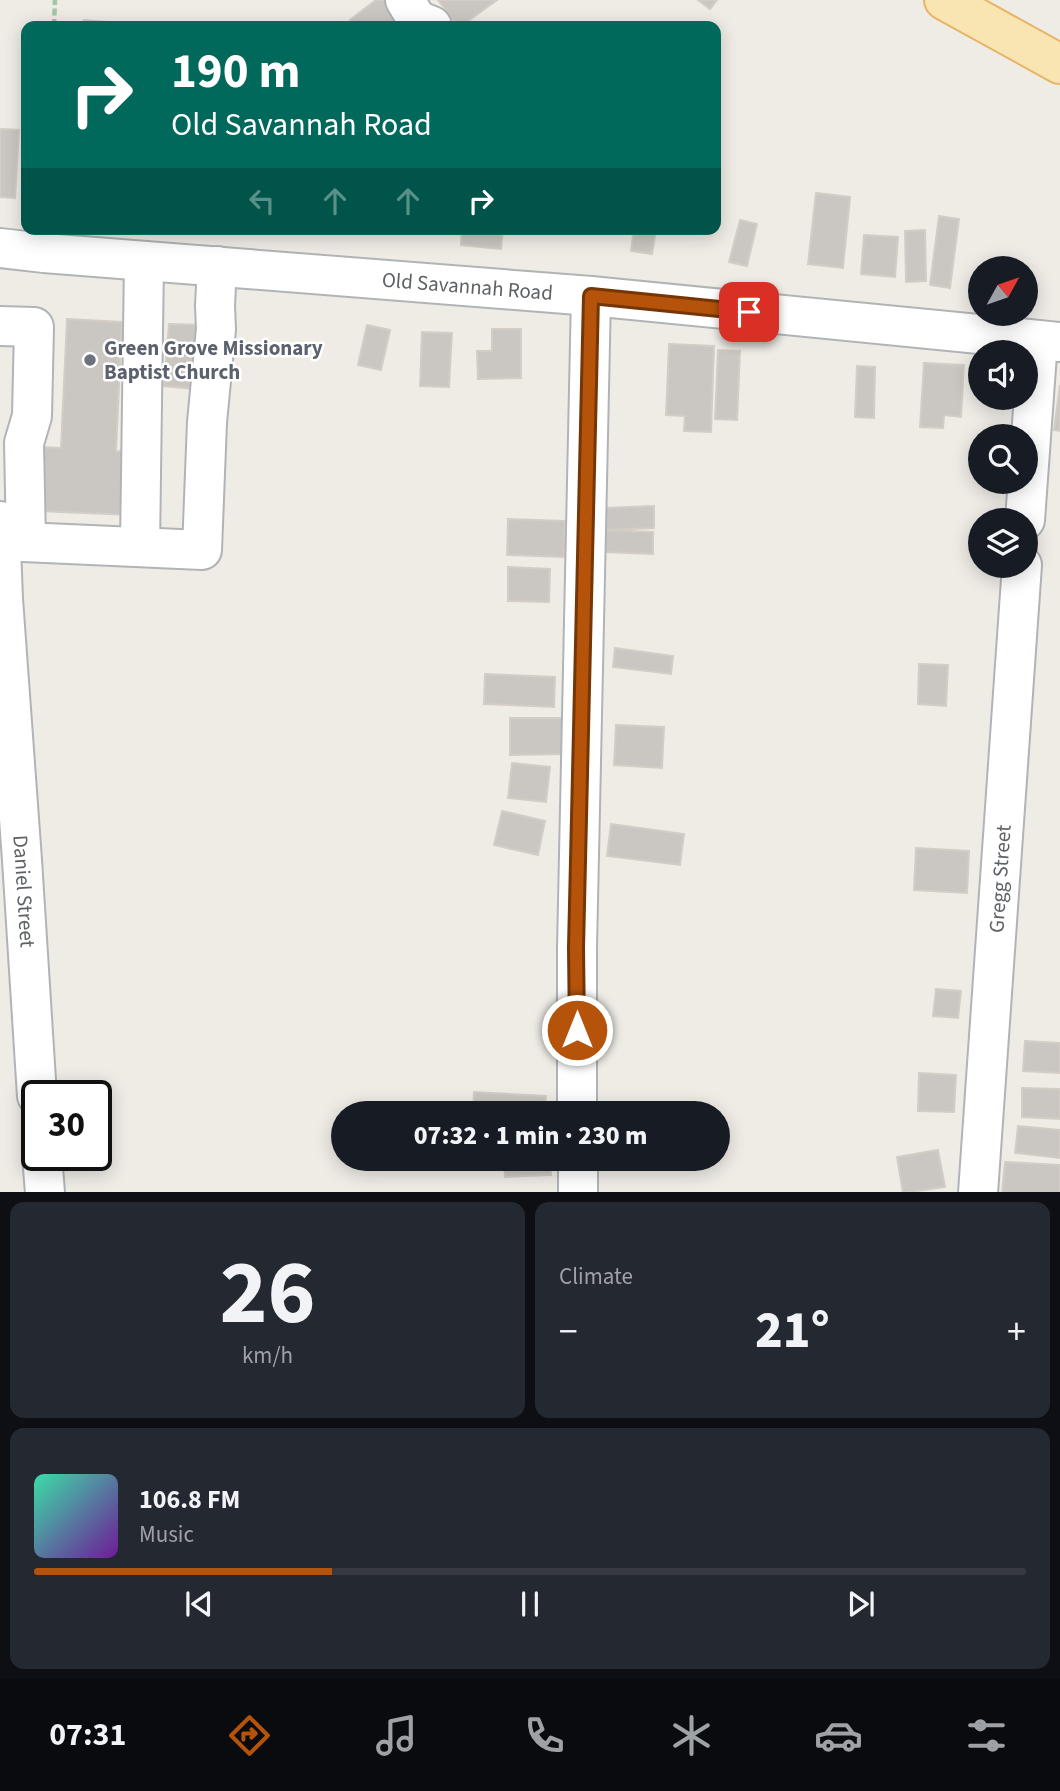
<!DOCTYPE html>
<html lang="en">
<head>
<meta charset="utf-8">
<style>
  :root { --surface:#171b24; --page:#242831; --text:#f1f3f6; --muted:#9ea1a6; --line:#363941; --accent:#b45309 }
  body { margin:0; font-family:"Source Sans 3",sans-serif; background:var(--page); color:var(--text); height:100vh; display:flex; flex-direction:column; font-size:26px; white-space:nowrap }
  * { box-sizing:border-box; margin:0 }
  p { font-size:23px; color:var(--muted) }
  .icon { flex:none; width:38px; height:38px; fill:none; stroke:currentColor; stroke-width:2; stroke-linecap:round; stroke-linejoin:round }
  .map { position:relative; height:1192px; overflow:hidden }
  .panel { display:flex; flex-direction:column; gap:10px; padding:10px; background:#0d0f14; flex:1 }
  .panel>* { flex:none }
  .hud { position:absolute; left:21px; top:21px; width:700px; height:214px; border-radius:14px; box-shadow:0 4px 18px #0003; background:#00695c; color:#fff; overflow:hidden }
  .needle { width:46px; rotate:50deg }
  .fabs { position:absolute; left:968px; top:256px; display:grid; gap:14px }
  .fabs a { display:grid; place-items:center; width:70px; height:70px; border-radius:50%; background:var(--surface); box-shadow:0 4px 18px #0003; font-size:35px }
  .speed { position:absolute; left:21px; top:1080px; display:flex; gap:14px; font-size:35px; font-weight:700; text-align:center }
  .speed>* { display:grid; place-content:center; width:91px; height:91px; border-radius:50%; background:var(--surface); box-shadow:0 4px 18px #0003; line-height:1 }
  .speed .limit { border:4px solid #111; border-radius:10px; background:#fff; color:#111 }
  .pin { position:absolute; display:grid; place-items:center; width:60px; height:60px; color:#fff; margin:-30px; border-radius:14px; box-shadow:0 4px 10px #0006 }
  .me { position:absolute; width:77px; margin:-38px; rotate:0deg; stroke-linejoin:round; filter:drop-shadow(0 0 5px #0008) }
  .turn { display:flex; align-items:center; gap:24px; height:147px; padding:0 35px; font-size:32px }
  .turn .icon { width:91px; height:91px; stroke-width:2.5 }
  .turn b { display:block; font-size:49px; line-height:60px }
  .lanes { display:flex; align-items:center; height:66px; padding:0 35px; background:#0003; justify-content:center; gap:35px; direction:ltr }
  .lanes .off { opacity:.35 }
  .big { font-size:52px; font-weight:800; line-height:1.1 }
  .panel .tile { flex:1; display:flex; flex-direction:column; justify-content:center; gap:10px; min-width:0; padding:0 24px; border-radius:14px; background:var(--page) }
  .panel .dial { align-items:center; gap:0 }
  .dial b { font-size:91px; line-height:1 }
  .song { display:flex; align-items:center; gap:21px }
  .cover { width:84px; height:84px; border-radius:10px; background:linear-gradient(135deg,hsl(160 70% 55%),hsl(280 70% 35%)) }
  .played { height:7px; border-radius:4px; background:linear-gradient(90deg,var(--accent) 30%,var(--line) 30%) }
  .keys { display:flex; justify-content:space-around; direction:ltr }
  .heat { display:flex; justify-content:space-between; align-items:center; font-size:38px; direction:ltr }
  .panel .tiles { flex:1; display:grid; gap:10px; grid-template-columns:1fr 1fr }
  .tile:last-child { grid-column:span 2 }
  .trip { position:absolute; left:331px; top:1101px; width:399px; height:70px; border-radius:35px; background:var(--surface); box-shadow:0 4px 18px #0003; font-weight:800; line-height:70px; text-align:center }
  .tab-bar { display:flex; height:112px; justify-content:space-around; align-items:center; background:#090b0e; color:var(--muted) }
  .tab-bar .icon { width:49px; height:49px }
  .tab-bar .active { color:var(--accent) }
  .tab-bar b { font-size:32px; color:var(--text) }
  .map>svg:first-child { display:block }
</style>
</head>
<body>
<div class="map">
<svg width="1060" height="1193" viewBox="0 0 1060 1193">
  <rect width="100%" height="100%" fill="#efece6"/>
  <g fill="#cac7c2" stroke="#d3cdc5" stroke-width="2">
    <polygon points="376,0 385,0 399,18 388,26 354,26 350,20"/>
    <polygon points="438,0 497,0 461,26 458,26"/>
    <polygon points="698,0 717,0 710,9"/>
    <polygon points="84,20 143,25 143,26 84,26"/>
    <polygon points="0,129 19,130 15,198 0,197"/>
    <polygon points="816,193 850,197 843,268 808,264"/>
    <polygon points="939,216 959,219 950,288 930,285"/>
    <polygon points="740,220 757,224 747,266 729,262"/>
    <polygon points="462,229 503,229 501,249 461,245"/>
    <polygon points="634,229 656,229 652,254 631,251"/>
    <polygon points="925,230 926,281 906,282 905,231"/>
    <polygon points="864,235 898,237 895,277 861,274"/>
    <polygon points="67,319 122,322 116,451 133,452 131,515 39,511 42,447 61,448"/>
    <polygon points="169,324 207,325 202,390 164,386"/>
    <polygon points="367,325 390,330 381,370 358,365"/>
    <polygon points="492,329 521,329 521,378 478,379 477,351 492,351"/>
    <polygon points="422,332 452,333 449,387 420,386"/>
    <polygon points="669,344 714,346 711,432 684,431 685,416 666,415"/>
    <polygon points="718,350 740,351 737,420 715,419"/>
    <polygon points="924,363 964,365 961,417 944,415 943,428 920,427"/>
    <polygon points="857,366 875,367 874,418 855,417"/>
    <polygon points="1060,385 1060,431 1054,430"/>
    <polygon points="654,506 654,528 606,530 605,508"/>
    <polygon points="508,519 565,521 564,557 507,555"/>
    <polygon points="604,530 653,532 653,554 603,552"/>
    <polygon points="508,567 550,569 549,602 508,601"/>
    <polygon points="615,648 673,656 671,674 613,667"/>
    <polygon points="919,664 948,665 946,706 918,704"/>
    <polygon points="485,674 555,677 554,707 484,704"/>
    <polygon points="510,718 566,718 566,754 510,755"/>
    <polygon points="616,725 664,727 662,768 614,765"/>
    <polygon points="512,763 550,767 546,802 508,798"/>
    <polygon points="502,811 545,821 538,855 494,845"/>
    <polygon points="611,824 684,834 680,865 607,856"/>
    <polygon points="916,848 969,851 967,893 914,890"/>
    <polygon points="936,989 961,991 958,1018 933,1016"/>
    <polygon points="1025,1041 1060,1043 1060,1073 1023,1071"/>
    <polygon points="919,1073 956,1075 954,1112 918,1111"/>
    <polygon points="1022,1088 1060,1089 1060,1119 1022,1117"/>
    <polygon points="474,1092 546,1096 545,1113 473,1113"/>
    <polygon points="611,1105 682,1108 681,1113 610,1113"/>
    <polygon points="1018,1126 1060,1130 1060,1158 1015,1153"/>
    <polygon points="938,1150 945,1187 903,1193 897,1157"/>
    <polygon points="504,1158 551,1158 551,1175 505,1177"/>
    <polygon points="1005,1162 1060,1165 1060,1193 1002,1193"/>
  </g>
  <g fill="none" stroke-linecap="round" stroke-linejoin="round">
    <g stroke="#b1b4b7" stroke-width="42">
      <g id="minor">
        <polyline points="405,0 417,20 432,26"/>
        <path id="s1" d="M0,248L44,253L591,296L1060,342"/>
        <polyline points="0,326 34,327 32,416 24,443 26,542"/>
        <polyline points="1025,520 1038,340"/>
        <path id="s2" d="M0,521L3,599L22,860L37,1096"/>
        <polyline points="1,541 202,550 207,422 216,329 215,306 217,266"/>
        <polyline points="140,546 144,261"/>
        <polyline points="577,1113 577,948 591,296"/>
        <polyline points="42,1155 45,1193"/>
        <polyline points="578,1158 578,1193"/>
        <path id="s3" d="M978,1193L1022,565"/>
      </g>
    </g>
    <g stroke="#e6b567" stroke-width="42">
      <polyline id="major" points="944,0 1060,64"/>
    </g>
    <polyline stroke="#a0c7a6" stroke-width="4.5" stroke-dasharray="7 3.5" stroke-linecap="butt" points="54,26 55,0"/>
    <use href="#minor" stroke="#fff" stroke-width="38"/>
    <use href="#major" stroke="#f9e5b1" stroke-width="38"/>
  </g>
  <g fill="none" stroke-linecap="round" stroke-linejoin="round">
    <g stroke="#753606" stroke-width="18">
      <polyline id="route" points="577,1030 576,948 591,296 749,312"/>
    </g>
    <use href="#route" stroke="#b45309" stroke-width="12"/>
  </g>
  <circle fill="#6b7280" stroke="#fff" stroke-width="2.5" cx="90" cy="360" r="7"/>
  <g text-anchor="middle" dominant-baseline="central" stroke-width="5" stroke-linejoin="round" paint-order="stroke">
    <g font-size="21" fill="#5e6265" stroke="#fff">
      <text stroke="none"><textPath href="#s1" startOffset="469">Old Savannah Road</textPath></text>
      <text stroke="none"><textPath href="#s3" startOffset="315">Gregg Street</textPath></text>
      <text stroke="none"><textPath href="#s2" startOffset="371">Daniel Street</textPath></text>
    </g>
    <g font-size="21" font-weight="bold" fill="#5b616d" stroke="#fff" text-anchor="start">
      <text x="104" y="348">Green Grove Missionary<tspan x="104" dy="24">Baptist Church</tspan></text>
    </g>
  </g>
</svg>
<div class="fabs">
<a><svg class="needle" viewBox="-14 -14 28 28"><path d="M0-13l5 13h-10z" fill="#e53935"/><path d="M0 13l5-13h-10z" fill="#9ea1a6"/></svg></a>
<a><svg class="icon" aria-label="sound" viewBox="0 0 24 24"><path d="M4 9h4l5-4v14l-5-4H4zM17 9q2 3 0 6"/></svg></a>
<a><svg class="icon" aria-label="search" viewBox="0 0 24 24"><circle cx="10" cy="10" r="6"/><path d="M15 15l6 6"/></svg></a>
<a><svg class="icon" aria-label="layers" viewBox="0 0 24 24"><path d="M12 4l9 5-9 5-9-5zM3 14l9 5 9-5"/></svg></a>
</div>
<div class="speed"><div class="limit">30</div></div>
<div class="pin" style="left:749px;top:312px;background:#d93025"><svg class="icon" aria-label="arrive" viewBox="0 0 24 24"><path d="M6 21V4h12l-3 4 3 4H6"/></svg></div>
<svg class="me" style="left:577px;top:1030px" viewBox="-20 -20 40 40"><circle r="17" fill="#b45309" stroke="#fff" stroke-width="3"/><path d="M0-11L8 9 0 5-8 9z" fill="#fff"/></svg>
<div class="trip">07:32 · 1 min · 230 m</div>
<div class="hud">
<div class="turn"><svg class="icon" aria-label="right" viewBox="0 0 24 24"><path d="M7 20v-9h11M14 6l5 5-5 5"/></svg><div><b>190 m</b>Old Savannah Road</div></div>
<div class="lanes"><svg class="icon off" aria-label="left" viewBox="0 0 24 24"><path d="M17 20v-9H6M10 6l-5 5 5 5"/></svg><svg class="icon off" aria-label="ahead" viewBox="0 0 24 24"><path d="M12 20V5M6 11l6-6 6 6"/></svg><svg class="icon off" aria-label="ahead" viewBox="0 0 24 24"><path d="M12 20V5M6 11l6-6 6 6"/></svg><svg class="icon" aria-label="right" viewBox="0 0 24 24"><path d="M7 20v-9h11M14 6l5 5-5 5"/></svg></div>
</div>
</div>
<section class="panel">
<div class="tiles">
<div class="tile dial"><b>26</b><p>km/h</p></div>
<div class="tile"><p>Climate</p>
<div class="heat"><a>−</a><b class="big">21°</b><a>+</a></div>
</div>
<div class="tile">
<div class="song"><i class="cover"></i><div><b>106.8 FM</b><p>Music</p></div></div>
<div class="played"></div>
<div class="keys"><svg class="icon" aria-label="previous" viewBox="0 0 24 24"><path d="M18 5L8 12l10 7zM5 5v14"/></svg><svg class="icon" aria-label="pause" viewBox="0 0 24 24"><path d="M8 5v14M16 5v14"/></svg><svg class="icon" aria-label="next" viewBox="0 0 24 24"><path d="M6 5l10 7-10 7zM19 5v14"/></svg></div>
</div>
</div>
</section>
<nav class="tab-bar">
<b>07:31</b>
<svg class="icon active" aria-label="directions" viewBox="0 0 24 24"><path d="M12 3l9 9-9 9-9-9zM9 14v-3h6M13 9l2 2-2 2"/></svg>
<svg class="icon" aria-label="music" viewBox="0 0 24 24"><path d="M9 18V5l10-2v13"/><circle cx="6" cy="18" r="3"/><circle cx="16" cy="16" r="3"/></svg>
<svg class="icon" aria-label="phone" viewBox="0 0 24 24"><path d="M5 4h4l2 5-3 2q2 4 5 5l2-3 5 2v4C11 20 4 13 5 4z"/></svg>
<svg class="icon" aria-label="climate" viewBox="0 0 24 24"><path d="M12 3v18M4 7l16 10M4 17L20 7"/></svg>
<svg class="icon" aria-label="car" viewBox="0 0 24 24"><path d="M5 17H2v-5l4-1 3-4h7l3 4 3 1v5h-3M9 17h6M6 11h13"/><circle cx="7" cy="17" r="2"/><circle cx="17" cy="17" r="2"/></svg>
<svg class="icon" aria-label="filters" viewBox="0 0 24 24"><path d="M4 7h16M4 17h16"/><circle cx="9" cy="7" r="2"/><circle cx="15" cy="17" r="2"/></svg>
</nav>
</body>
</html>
